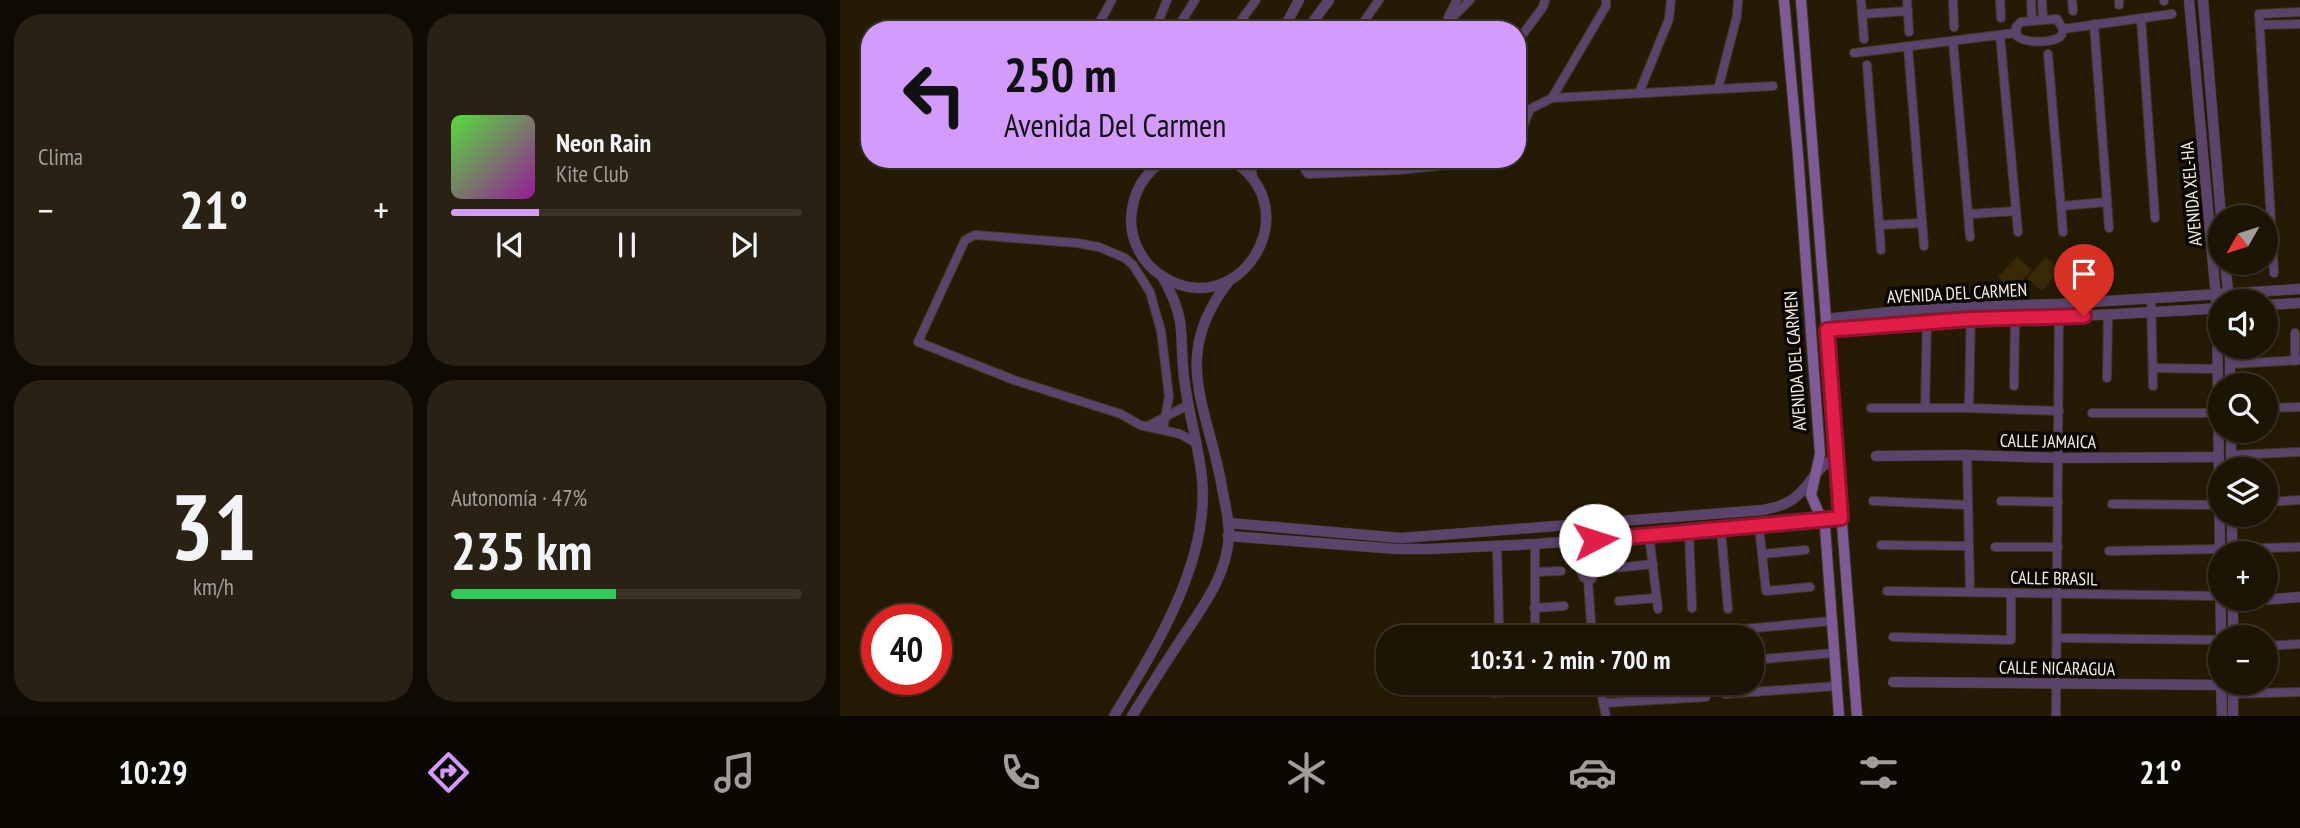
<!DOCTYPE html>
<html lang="es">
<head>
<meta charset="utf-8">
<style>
  :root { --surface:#1c1404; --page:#292113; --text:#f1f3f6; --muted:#a09e9a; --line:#3a3326; --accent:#d39cfc }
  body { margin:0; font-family:"PT Sans Narrow",sans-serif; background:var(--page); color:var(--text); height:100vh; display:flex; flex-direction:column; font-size:26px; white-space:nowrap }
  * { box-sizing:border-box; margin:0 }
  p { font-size:23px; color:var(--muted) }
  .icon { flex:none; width:38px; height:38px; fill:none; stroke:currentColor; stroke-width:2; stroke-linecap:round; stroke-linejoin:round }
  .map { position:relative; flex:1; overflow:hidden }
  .drawer { display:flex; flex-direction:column; gap:14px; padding:14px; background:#0f0b02; width:840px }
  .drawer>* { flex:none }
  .hud { position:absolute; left:21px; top:21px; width:665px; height:147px; border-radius:28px; box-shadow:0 2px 5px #0004,0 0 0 2px var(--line); background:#d39cfc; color:#111; overflow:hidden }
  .needle { width:46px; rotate:231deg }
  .buttons { position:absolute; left:1368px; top:205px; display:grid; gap:14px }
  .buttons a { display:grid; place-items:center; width:70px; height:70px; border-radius:50%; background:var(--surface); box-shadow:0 2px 5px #0004,0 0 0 2px var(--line); font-size:35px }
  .speed { position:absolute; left:21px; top:604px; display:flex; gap:14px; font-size:35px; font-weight:700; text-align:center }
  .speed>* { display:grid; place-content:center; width:91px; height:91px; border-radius:50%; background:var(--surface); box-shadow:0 2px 5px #0004,0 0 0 2px var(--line); line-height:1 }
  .speed .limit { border:10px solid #d22; background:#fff; color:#111 }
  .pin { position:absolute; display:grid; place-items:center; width:60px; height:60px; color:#fff; margin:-72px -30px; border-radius:50% 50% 50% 0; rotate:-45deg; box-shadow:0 0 7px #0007 }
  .pin .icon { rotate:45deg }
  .me { position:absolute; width:77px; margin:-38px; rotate:85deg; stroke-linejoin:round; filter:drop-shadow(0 0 5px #0008) }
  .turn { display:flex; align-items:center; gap:24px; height:147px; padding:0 28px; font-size:32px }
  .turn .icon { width:91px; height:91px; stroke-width:2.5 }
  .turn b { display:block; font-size:49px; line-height:60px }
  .big { font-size:52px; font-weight:800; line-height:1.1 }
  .drawer .card { flex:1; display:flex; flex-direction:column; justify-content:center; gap:10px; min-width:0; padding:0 24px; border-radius:28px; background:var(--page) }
  .drawer .dial { align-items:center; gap:0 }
  .dial b { font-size:91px; line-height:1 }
  .song { display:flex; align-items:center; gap:21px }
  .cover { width:84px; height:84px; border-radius:10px; background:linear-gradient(135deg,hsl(110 70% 55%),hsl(300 70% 35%)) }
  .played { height:7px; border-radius:4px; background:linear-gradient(90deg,var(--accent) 25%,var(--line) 25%) }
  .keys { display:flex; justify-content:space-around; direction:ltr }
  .heat { display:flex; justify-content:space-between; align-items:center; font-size:38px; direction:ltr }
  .charge { height:10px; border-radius:5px; background:linear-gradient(90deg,#34c759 47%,var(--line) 0) }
  .drawer .tiles { flex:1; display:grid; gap:14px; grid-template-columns:repeat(2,1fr) }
  .trip { position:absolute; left:536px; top:625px; width:388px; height:70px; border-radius:28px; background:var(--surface); box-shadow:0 2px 5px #0004,0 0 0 2px var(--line); font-weight:800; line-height:70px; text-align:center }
  .tabs { display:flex; height:112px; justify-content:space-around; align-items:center; background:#0b0802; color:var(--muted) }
  .tabs .icon { width:49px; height:49px }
  .tabs .on { color:var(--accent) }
  .tabs b { font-size:32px; color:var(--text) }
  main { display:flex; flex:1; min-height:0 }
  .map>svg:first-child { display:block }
</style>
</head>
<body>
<main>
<section class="drawer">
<div class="tiles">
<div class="card"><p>Clima</p>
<div class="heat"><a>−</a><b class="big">21°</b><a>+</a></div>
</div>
<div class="card">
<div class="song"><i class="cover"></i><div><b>Neon Rain</b><p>Kite Club</p></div></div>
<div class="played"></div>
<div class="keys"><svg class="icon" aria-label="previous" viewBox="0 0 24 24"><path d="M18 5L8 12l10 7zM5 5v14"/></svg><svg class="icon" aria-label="pause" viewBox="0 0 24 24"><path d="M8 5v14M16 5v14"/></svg><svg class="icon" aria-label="next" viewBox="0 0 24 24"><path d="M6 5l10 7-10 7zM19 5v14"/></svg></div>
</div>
<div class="card dial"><b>31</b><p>km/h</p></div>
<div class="card"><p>Autonomía · 47%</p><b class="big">235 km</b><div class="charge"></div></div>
</div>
</section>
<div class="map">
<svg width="1460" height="716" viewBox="0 0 1460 716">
  <rect width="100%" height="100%" fill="#251b05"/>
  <g fill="#392906">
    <polygon points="1177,257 1192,270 1172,291 1158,277"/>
    <polygon points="1206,257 1220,270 1202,291 1187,278"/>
  </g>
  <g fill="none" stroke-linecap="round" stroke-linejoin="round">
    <g stroke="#423924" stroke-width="10">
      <g id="minor">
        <polyline points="1021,0 1024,39"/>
        <polyline points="1067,0 1069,32"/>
        <polyline points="1113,0 1114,27"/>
        <polyline points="1160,0 1161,18"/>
        <polyline points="1191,0 1192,21"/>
        <polyline points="1202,0 1203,20"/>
        <polyline points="1232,0 1233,11"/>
        <polyline points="1279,0 1279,5"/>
        <polyline points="1324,0 1324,1"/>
        <polyline points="1022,14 1068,11"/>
        <polyline points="608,17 617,0"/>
        <polyline points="1301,18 1315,218"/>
        <path d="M1217,19L1223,29C1222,33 1223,36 1218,38C1208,43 1184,43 1177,36L1176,27L1181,22Z"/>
        <polyline points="1254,24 1269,228"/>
        <polyline points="1420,25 1460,24"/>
        <polyline points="1223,29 1332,14"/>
        <polyline points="255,30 272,0"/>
        <polyline points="315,30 327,0"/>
        <polyline points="336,30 355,0"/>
        <polyline points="394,30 416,0"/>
        <polyline points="518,30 539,0"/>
        <polyline points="600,30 630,0"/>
        <polyline points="1160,35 1178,232"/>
        <polyline points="1113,41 1130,237"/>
        <polyline points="677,42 703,7 705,0"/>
        <polyline points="1068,47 1084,246"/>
        <polyline points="1014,53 1175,33"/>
        <polyline points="1208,54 1223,232"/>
        <polyline points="1027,65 1041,250"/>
        <polyline points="878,89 897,16 898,0"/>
        <polyline points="799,93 829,19 831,0"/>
        <polyline points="712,98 933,86"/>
        <polyline points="678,140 690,109 712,98 766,6 766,0"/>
        <polyline points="458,159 468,174 558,170 618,164 618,159"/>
        <polyline points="558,170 559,159"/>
        <polyline points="1221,206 1267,202"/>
        <polyline points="1130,214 1176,211"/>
        <polyline points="1039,225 1082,223"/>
        <polyline points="1434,273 1419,14 1460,12"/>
        <polyline points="1311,298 1313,386"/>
        <polyline points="1455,333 1455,361"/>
        <polyline points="1390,364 1460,360"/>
        <polyline points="1313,368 1378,369"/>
        <polyline points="1267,378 1268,314"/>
        <polyline points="1174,386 1175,320"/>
        <polyline points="1031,408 1129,408 1219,411"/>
        <polyline points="1085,408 1087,322"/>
        <polyline points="1129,408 1131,305"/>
        <polyline points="1426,408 1460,407"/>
        <polyline points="1252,413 1379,413"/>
        <polyline points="308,426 348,405"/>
        <polyline points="323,429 329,396 321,331 310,292 293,265 285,258 259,247 237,243 135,235 125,240 78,342 174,380 281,414 300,425 340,434 356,443"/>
        <polyline points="1127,455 1130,592"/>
        <polyline points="1391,455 1460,452"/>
        <polyline points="1033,501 1128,505"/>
        <polyline points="1161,501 1218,502"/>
        <polyline points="1426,502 1460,500"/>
        <polyline points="1272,504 1380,505"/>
        <polyline points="736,524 739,567 744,578 748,580 752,637"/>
        <polyline points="919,527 926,591 970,587"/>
        <polyline points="881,530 888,609"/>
        <polyline points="849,532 852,608"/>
        <polyline points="809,535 818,609"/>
        <polyline points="1041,545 1129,546"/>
        <polyline points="657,547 659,625"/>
        <polyline points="1155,547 1218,547"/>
        <polyline points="1392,549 1460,547"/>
        <polyline points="1269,551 1380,549"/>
        <polyline points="923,554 965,550"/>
        <polyline points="775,568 813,564"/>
        <polyline points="695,572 721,571"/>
        <polyline points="748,580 752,579 756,568 754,523"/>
        <polyline points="1047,591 1381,596"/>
        <polyline points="779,601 816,598"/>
        <polyline points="694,608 724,606"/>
        <polyline points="695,621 695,544"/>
        <polyline points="881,631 992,621"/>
        <polyline points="803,637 864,632"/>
        <polyline points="1053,637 1171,640 1171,593"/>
        <polyline points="1217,638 1381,640"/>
        <polyline points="1426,646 1460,644"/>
        <polyline points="912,660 994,653"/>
        <polyline points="759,682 766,716"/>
        <polyline points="653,693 759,685"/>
        <polyline points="885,694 997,686"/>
        <polyline points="1393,694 1460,692"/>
        <polyline points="764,703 866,697"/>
        <polyline points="1216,716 1219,304"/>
      </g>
    </g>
    <g stroke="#423924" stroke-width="11">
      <g id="tertiary">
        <polyline points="1349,0 1377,309 1381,637"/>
        <polyline points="1363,0 1381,217"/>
        <polyline points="443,30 459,0"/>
        <polyline points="467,30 489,0"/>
        <path d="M327,159C304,172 292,193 291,220C291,241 302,262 319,274C397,329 474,207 389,159"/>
        <polyline points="410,159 412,178"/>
        <polyline points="1385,262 1389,301"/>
        <polyline points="1426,305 1460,303"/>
        <polyline points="986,319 1086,308 1219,304 1460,289"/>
        <path d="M987,330C1118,320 1249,317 1381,308"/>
        <polyline points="1390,346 1390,385"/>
        <polyline points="1391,430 1391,469"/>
        <polyline points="1036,456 1127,455 1219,458 1379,457"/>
        <polyline points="1392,514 1392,553"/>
        <path d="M388,523L561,538L923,510C937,507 949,504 959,494C973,482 978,463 997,459"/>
        <polyline points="388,536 557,549 590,549 695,544 960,524 1001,518"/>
        <polyline points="1385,598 1393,602 1460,597"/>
        <polyline points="1393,637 1393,598"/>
        <polyline points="1053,682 1381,685"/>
        <polyline points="1381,682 1382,716"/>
        <polyline points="1393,682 1393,716"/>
        <path d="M274,716C315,649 370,561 362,479C359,447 349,416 345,384C341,363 343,342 340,321C337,304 330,290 322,276"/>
        <path d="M292,716C307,692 322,668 338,644C360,610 387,578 389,535C389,517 384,500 381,482C366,403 331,355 389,281"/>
      </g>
    </g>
    <g stroke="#423924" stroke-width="12">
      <g id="secondary">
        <polyline points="944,0 958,155 980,454 971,495 985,527 999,716"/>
        <polyline points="961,0 1017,716"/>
      </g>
    </g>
    <use href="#minor" stroke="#5b446b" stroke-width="8"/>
    <use href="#tertiary" stroke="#5b446b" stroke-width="10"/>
    <use href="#secondary" stroke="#7e5a98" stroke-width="10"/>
  </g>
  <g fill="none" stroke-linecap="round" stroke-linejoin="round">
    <g stroke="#92132f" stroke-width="18">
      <polyline id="route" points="755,540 1001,518 987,330 1131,319 1244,316"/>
    </g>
    <use href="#route" stroke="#e11d48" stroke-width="12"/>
  </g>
  <g text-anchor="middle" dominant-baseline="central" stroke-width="7" stroke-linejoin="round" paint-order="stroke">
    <g font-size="18" fill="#f5eee1" stroke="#0a0601">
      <text transform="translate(1351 194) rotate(-95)">AVENIDA XEL-HA</text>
      <text transform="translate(1117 293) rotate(-3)">AVENIDA DEL CARMEN</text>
      <text transform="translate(955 361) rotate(-94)">AVENIDA DEL CARMEN</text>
      <text transform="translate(1208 441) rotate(1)">CALLE JAMAICA</text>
      <text transform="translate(1214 578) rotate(1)">CALLE BRASIL</text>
      <text transform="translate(1217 668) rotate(1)">CALLE NICARAGUA</text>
    </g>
  </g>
</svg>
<div class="buttons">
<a><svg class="needle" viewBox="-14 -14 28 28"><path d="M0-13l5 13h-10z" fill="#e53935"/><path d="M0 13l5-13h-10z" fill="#a09e9a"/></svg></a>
<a><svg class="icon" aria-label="sound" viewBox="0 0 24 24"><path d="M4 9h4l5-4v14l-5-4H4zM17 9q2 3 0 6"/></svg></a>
<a><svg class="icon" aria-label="search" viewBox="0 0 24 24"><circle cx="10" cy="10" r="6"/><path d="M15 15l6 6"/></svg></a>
<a><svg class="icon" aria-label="layers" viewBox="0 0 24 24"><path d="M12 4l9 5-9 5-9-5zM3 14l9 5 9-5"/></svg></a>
<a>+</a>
<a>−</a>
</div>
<div class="speed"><div class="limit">40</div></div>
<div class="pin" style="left:1244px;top:316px;background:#d93025"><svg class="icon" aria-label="arrive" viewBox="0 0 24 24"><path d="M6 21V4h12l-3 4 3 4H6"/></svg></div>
<svg class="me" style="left:755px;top:540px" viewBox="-20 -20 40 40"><circle r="19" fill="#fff"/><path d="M0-13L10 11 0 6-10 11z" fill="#e11d48"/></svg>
<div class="trip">10:31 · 2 min · 700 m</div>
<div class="hud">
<div class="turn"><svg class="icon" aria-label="left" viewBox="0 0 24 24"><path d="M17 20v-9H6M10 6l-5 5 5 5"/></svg><div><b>250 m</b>Avenida Del Carmen</div></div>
</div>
</div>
</main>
<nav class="tabs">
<b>10:29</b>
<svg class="icon on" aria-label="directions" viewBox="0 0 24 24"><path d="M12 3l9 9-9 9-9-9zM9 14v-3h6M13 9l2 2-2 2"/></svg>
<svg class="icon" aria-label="music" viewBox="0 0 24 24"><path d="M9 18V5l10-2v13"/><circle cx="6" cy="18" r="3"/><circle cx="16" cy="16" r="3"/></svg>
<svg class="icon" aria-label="phone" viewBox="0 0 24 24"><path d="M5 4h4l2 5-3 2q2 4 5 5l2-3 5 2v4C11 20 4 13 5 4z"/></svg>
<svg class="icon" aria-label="climate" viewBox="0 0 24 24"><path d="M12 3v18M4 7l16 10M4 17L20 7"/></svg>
<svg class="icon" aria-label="car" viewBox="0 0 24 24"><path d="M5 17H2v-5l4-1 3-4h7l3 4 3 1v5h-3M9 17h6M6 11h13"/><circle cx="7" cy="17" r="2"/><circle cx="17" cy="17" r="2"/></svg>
<svg class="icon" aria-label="filters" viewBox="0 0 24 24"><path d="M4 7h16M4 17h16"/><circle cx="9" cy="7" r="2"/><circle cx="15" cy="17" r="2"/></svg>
<b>21°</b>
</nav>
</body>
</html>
